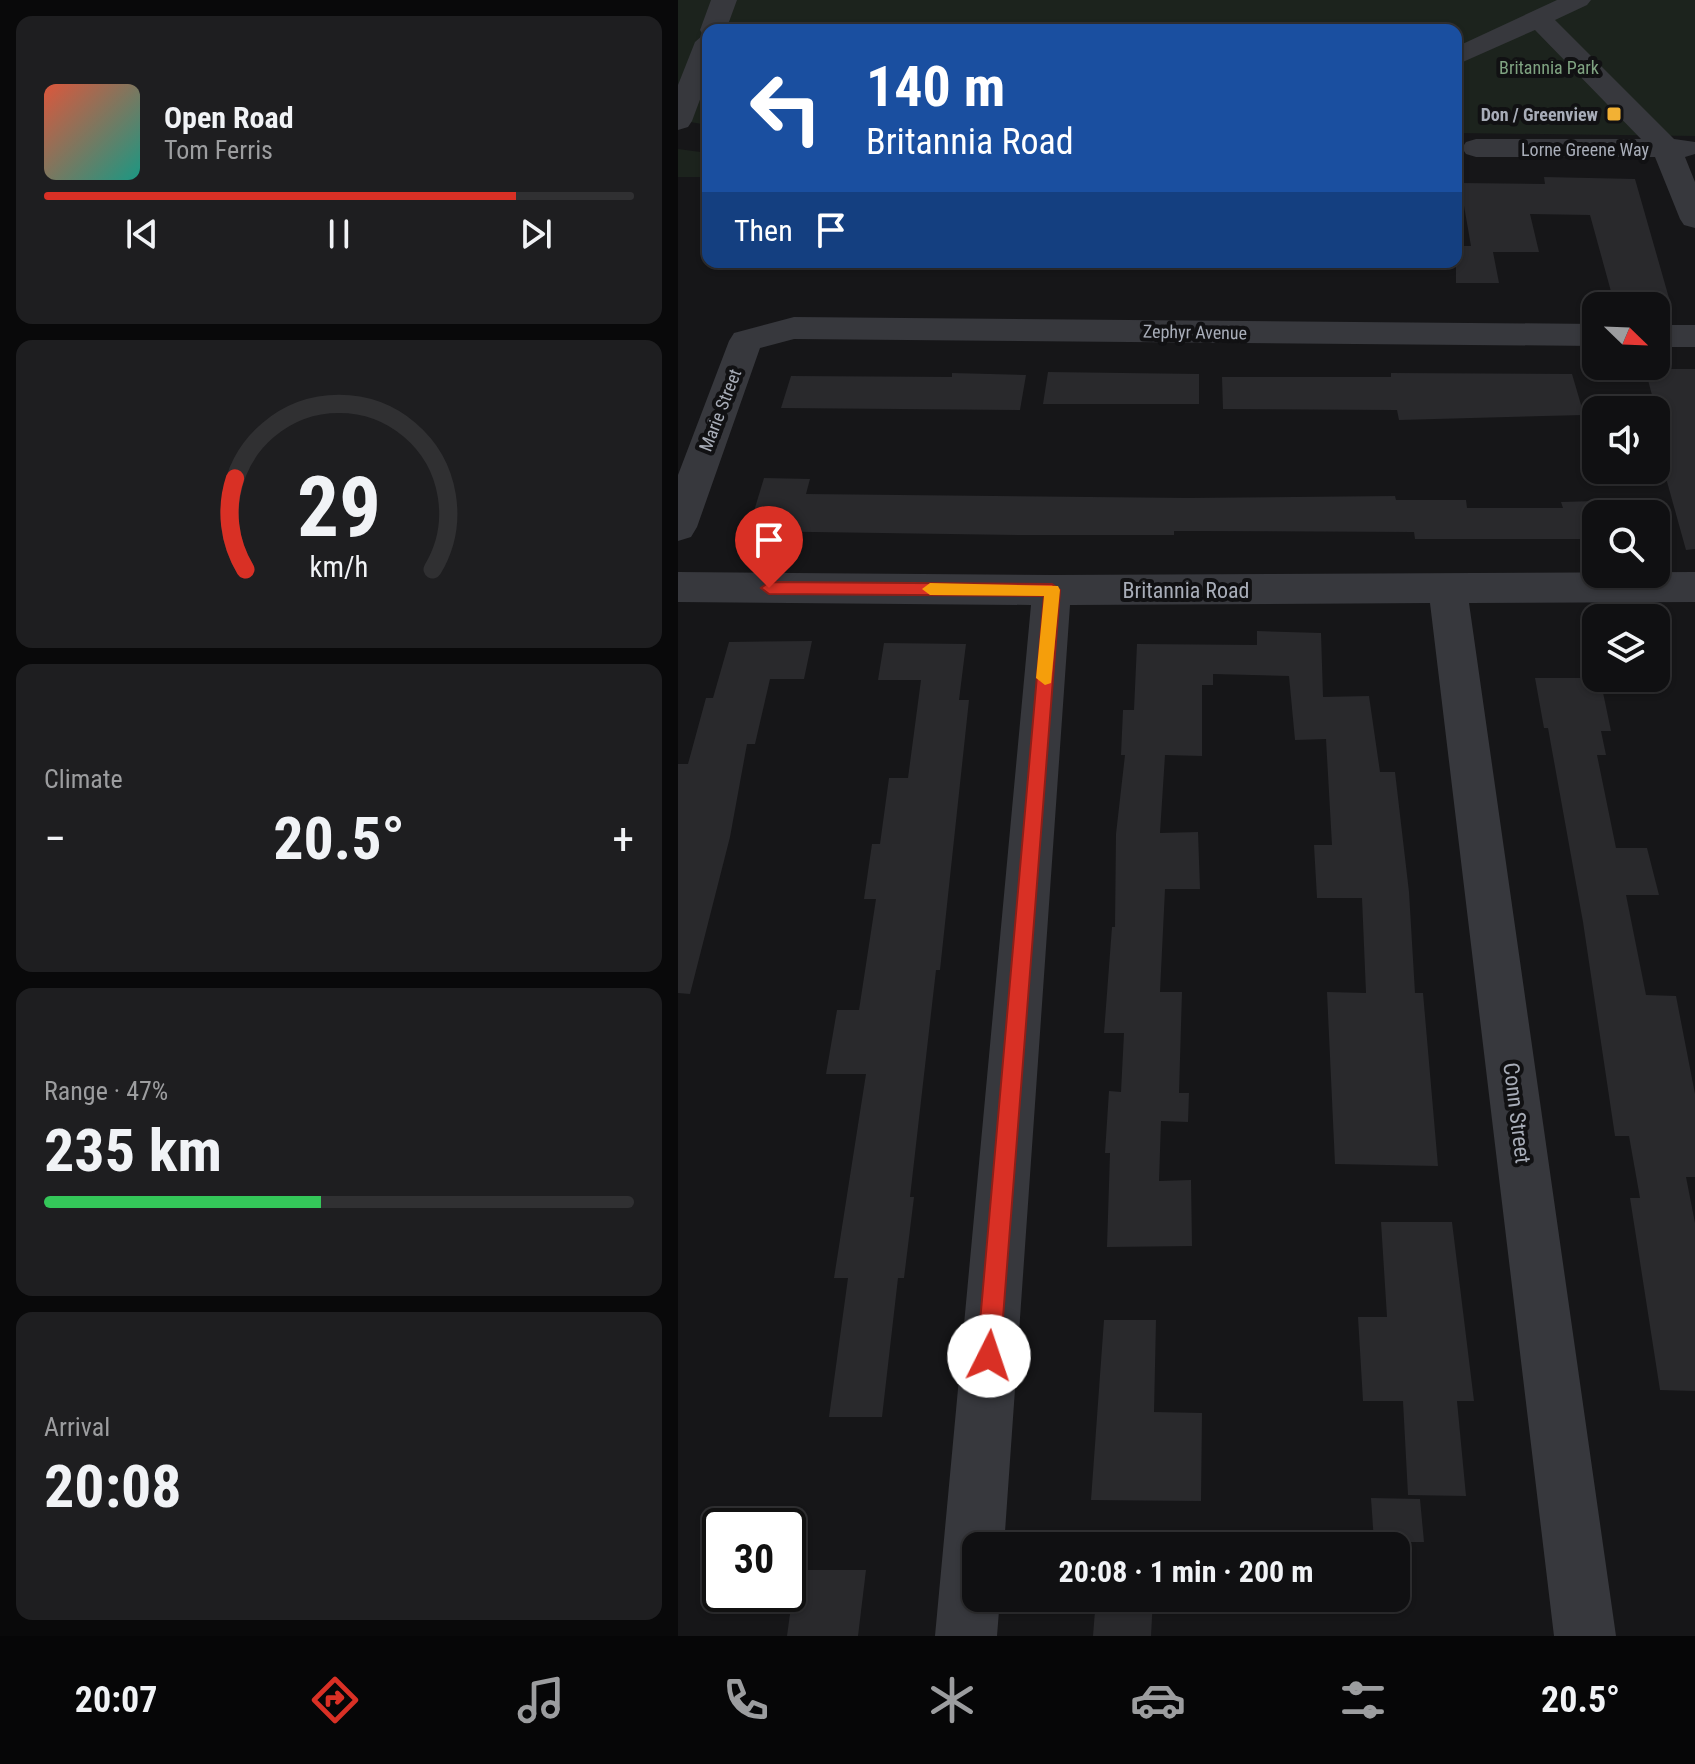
<!DOCTYPE html>
<html lang="en">
<head>
<meta charset="utf-8">
<style>
  :root { --surface:#101012; --page:#1e1e20; --text:#f1f3f6; --muted:#9c9d9f; --line:#303032; --accent:#d93025 }
  body { margin:0; font-family:"Roboto Condensed",sans-serif; background:var(--page); color:var(--text); height:100vh; display:flex; flex-direction:column; font-size:30px; white-space:nowrap }
  * { box-sizing:border-box; margin:0 }
  p { font-size:26px; color:var(--muted) }
  .icon { flex:none; width:44px; height:44px; fill:none; stroke:currentColor; stroke-width:2; stroke-linecap:round; stroke-linejoin:round }
  .map { position:relative; flex:1; overflow:hidden }
  .details { display:flex; flex-direction:column; gap:16px; padding:16px; background:#09090a; width:678px }
  .details>* { flex:none }
  .top-card { position:absolute; left:24px; top:24px; width:760px; height:244px; border-radius:16px; box-shadow:0 2px 6px #0004,0 0 0 2px var(--line); background:#1a4fa0; color:#fff; overflow:hidden }
  .needle { width:52px; rotate:113deg }
  .tools { position:absolute; left:904px; top:292px; display:grid; gap:16px }
  .tools a { display:grid; place-items:center; width:88px; height:88px; border-radius:16px; background:var(--surface); box-shadow:0 2px 6px #0004,0 0 0 2px var(--line); font-size:40px }
  .speed { position:absolute; left:24px; top:1508px; display:flex; gap:16px; font-size:40px; font-weight:700; text-align:center }
  .speed>* { display:grid; place-content:center; width:104px; height:104px; border-radius:50%; background:var(--surface); box-shadow:0 2px 6px #0004,0 0 0 2px var(--line); line-height:1 }
  .speed .limit { border:4px solid #111; border-radius:12px; background:#fff; color:#111 }
  .pin { position:absolute; display:grid; place-items:center; width:68px; height:68px; color:#fff; margin:-82px -34px; border-radius:50% 50% 50% 0; rotate:-45deg; box-shadow:0 0 8px #0007 }
  .pin .icon { rotate:45deg }
  .me { position:absolute; width:88px; margin:-44px; rotate:4deg; stroke-linejoin:round; filter:drop-shadow(0 0 6px #0008) }
  .turn { display:flex; align-items:center; gap:28px; height:168px; padding:0 32px; font-size:36px }
  .turn .icon { width:104px; height:104px; stroke-width:2.5 }
  .turn b { display:block; font-size:56px; line-height:68px }
  .then { display:flex; align-items:center; height:76px; padding:0 32px; background:#0003; gap:16px; font-size:30px }
  .big { font-size:60px; font-weight:700; line-height:1.1 }
  .details .card { flex:1; display:flex; flex-direction:column; justify-content:center; gap:12px; min-width:0; padding:0 28px; border-radius:16px; background:var(--page) }
  .details .dial { align-items:center; gap:0 }
  .dial svg { height:208px; overflow:visible; fill:none; stroke:var(--line); stroke-width:7; stroke-linecap:round; text-anchor:middle }
  .dial text { fill:var(--text); stroke:none }
  .song { display:flex; align-items:center; gap:24px }
  .cover { width:96px; height:96px; border-radius:12px; background:linear-gradient(135deg,hsl(10 70% 55%),hsl(170 70% 35%)) }
  .played { height:8px; border-radius:4px; background:linear-gradient(90deg,var(--accent) 80%,var(--line) 80%) }
  .keys { display:flex; justify-content:space-around; direction:ltr }
  .heat { display:flex; justify-content:space-between; align-items:center; font-size:44px; direction:ltr }
  .charge { height:12px; border-radius:6px; background:linear-gradient(90deg,#34c759 47%,var(--line) 0) }
  .trip { position:absolute; left:284px; top:1532px; width:448px; height:80px; border-radius:16px; background:var(--surface); box-shadow:0 2px 6px #0004,0 0 0 2px var(--line); font-weight:700; line-height:80px; text-align:center }
  .dock { display:flex; height:128px; justify-content:space-around; align-items:center; background:#060607; color:var(--muted) }
  .dock .icon { width:56px; height:56px }
  .dock .on { color:var(--accent) }
  .dock b { font-size:36px; color:var(--text) }
  main { display:flex; flex:1; min-height:0 }
  .map>svg:first-child { display:block }
</style>
</head>
<body>
<main>
<section class="details">
<div class="card">
<div class="song"><i class="cover"></i><div><b>Open Road</b><p>Tom Ferris</p></div></div>
<div class="played"></div>
<div class="keys"><svg class="icon" aria-label="previous" viewBox="0 0 24 24"><path d="M18 5L8 12l10 7zM5 5v14"/></svg><svg class="icon" aria-label="pause" viewBox="0 0 24 24"><path d="M8 5v14M16 5v14"/></svg><svg class="icon" aria-label="next" viewBox="0 0 24 24"><path d="M6 5l10 7-10 7zM19 5v14"/></svg></div>
</div>
<div class="card dial"><svg viewBox="0 0 100 80">
<path d="M14 69A42 42 0 1 1 86 69"/>
<path d="M14 69A42 42 0 0 1 10 34" stroke="#d93025"/>
<text x="50" y="56" font-size="32" font-weight="700">29</text>
<text x="50" y="72" font-size="11">km/h</text>
</svg></div>
<div class="card"><p>Climate</p>
<div class="heat"><a>−</a><b class="big">20.5°</b><a>+</a></div>
</div>
<div class="card"><p>Range · 47%</p><b class="big">235 km</b><div class="charge"></div></div>
<div class="card"><p>Arrival</p><b class="big">20:08</b></div>
</section>
<div class="map">
<svg width="1017" height="1636" viewBox="0 0 1017 1636">
  <rect width="100%" height="100%" fill="#161618"/>
  <g fill="#1c231d">
    <polygon points="0,0 1017,0 1017,136 778,133 778,30 30,30 30,125 0,120"/>
    <polygon points="0,149 30,153 30,177 0,177"/>
  </g>
  <g fill="#29292c">
    <polygon points="866,177 957,179 993,305 937,306 912,215 852,214 861,252 815,252 821,283 778,283 778,246 793,246 782,183 867,184"/>
    <polygon points="967,369 1017,369 1017,549 1008,550 978,442 978,410"/>
    <polygon points="370,372 521,374 521,404 365,404"/>
    <polygon points="274,373 348,375 342,410 103,408 113,376 274,377"/>
    <polygon points="713,373 894,374 906,415 721,420 719,410 545,409 544,377 713,377"/>
    <polygon points="86,478 132,479 128,494 510,498 717,496 718,500 788,500 789,508 885,508 883,502 918,501 918,539 737,539 736,532 511,531 496,531 496,535 339,535 70,531"/>
    <polygon points="579,631 643,633 645,697 691,696 702,772 717,772 731,892 737,993 745,993 760,1166 657,1164 649,992 688,993 684,898 639,898 636,845 654,845 648,739 617,740 611,676 535,674 535,685 524,685 524,756 487,755 482,833 520,832 522,889 487,889 482,992 504,992 501,1093 511,1093 510,1122 483,1121 481,1181 513,1180 514,1246 429,1247 432,1153 427,1153 431,1091 443,1092 446,1033 426,1033 434,927 437,927 438,834 447,755 443,755 445,710 456,710 459,644 579,645"/>
    <polygon points="134,641 126,679 92,679 77,744 69,744 52,837 12,994 0,993 0,764 10,764 28,698 35,698 51,642"/>
    <polygon points="206,643 288,644 281,700 291,700 262,970 258,970 232,1197 236,1197 226,1278 220,1278 204,1417 151,1417 170,1278 156,1278 188,1074 148,1074 159,1010 181,1010 198,899 186,899 194,844 202,844 211,778 230,778 243,680 200,680"/>
    <polygon points="857,678 922,678 933,731 923,731 928,755 919,755 938,848 969,848 981,895 948,895 968,995 998,996 1017,1094 1017,1177 1008,1177 1017,1223 1017,1391 982,1390 952,1198 962,1198 951,1136 937,1136 905,922 870,728 866,728"/>
    <polygon points="703,1222 774,1222 796,1401 779,1401 788,1496 730,1495 725,1401 685,1401 680,1317 709,1317"/>
    <polygon points="426,1320 478,1320 476,1412 524,1413 523,1501 413,1500"/>
    <polygon points="693,1498 742,1499 746,1542 696,1542"/>
    <polygon points="118,1570 188,1570 180,1636 109,1636"/>
    <polygon points="418,1598 475,1598 473,1636 415,1636"/>
  </g>
  <g fill="none" stroke-linecap="round" stroke-linejoin="round">
    <g fill="#37383d" fill-rule="evenodd">
      <polygon points="33,0 59,0 48,30 30,30 30,78 14,121 10,127 0,130 0,85 17,42 25,35 22,30"/>
      <polygon points="879,0 913,0 909,5 877,20 996,139 1017,142 1017,154 1007,157 1017,182 1017,228 1006,225 1002,219 977,157 798,157 788,154 784,148 788,142 798,139 963,139 857,30 778,65 778,47"/>
      <polygon points="116,317 918,324 918,346 116,339 82,348 19,527 13,537 0,541 0,475 51,341 56,333"/>
      <rect x="978" y="325" width="39" height="22"/>
      <polygon points="0,572 374,575 1017,572 1017,602 791,603 938,1636 876,1636 752,603 392,605 326,1546 298,1546 298,1598 322,1598 319,1636 257,1636 353,605 0,602"/>
    </g>
  </g>
  <polygon fill="#d93025" stroke="#8d1f18" stroke-width="2" points="91,582 374,584 382,590 322,1356 319,1364 311,1367 303,1364 299,1356 366,596 91,594 83,588"/>
  <polygon fill="#f59e0b" points="252,583 380,586 382,590 373,683 367,685 358,678 366,596 252,595 244,589"/>
  <rect fill="#f2b134" stroke="#111113" stroke-width="3" x="928" y="106" width="16" height="16" rx="4"/>
  <g text-anchor="middle" dominant-baseline="central" stroke-width="8" stroke-linejoin="round" paint-order="stroke">
    <g font-size="18" fill="#7fa381" stroke="#111113">
      <text x="871" y="67">Britannia Park</text>
    </g>
    <g font-size="18" font-weight="bold" fill="#a8adb8" stroke="#111113" text-anchor="end">
      <text x="920" y="114">Don / Greenview</text>
    </g>
    <g font-size="18" fill="#a8adb8" stroke="#111113">
      <text x="907" y="149">Lorne Greene Way</text>
      <text transform="translate(517 332) rotate(1)">Zephyr Avenue</text>
      <text transform="translate(42 410) rotate(-69)">Marie Street</text>
    </g>
    <g font-size="22" fill="#a8adb8" stroke="#111113">
      <text x="508" y="590">Britannia Road</text>
      <text transform="translate(839 1113) rotate(83)">Conn Street</text>
    </g>
  </g>
</svg>
<div class="tools">
<a><svg class="needle" viewBox="-14 -14 28 28"><path d="M0-13l5 13h-10z" fill="#e53935"/><path d="M0 13l5-13h-10z" fill="#9c9d9f"/></svg></a>
<a><svg class="icon" aria-label="sound" viewBox="0 0 24 24"><path d="M4 9h4l5-4v14l-5-4H4zM17 9q2 3 0 6"/></svg></a>
<a><svg class="icon" aria-label="search" viewBox="0 0 24 24"><circle cx="10" cy="10" r="6"/><path d="M15 15l6 6"/></svg></a>
<a><svg class="icon" aria-label="layers" viewBox="0 0 24 24"><path d="M12 4l9 5-9 5-9-5zM3 14l9 5 9-5"/></svg></a>
</div>
<div class="speed"><div class="limit">30</div></div>
<div class="pin" style="left:91px;top:588px;background:#d93025"><svg class="icon" aria-label="arrive" viewBox="0 0 24 24"><path d="M6 21V4h12l-3 4 3 4H6"/></svg></div>
<svg class="me" style="left:311px;top:1356px" viewBox="-20 -20 40 40"><circle r="19" fill="#fff"/><path d="M0-13L10 11 0 6-10 11z" fill="#d93025"/></svg>
<div class="trip">20:08 · 1 min · 200 m</div>
<div class="top-card">
<div class="turn"><svg class="icon" aria-label="left" viewBox="0 0 24 24"><path d="M17 20v-9H6M10 6l-5 5 5 5"/></svg><div><b>140 m</b>Britannia Road</div></div>
<div class="then">Then<svg class="icon" aria-label="arrive" viewBox="0 0 24 24"><path d="M6 21V4h12l-3 4 3 4H6"/></svg></div>
</div>
</div>
</main>
<nav class="dock">
<b>20:07</b>
<svg class="icon on" aria-label="directions" viewBox="0 0 24 24"><path d="M12 3l9 9-9 9-9-9zM9 14v-3h6M13 9l2 2-2 2"/></svg>
<svg class="icon" aria-label="music" viewBox="0 0 24 24"><path d="M9 18V5l10-2v13"/><circle cx="6" cy="18" r="3"/><circle cx="16" cy="16" r="3"/></svg>
<svg class="icon" aria-label="phone" viewBox="0 0 24 24"><path d="M5 4h4l2 5-3 2q2 4 5 5l2-3 5 2v4C11 20 4 13 5 4z"/></svg>
<svg class="icon" aria-label="climate" viewBox="0 0 24 24"><path d="M12 3v18M4 7l16 10M4 17L20 7"/></svg>
<svg class="icon" aria-label="car" viewBox="0 0 24 24"><path d="M5 17H2v-5l4-1 3-4h7l3 4 3 1v5h-3M9 17h6M6 11h13"/><circle cx="7" cy="17" r="2"/><circle cx="17" cy="17" r="2"/></svg>
<svg class="icon" aria-label="filters" viewBox="0 0 24 24"><path d="M4 7h16M4 17h16"/><circle cx="9" cy="7" r="2"/><circle cx="15" cy="17" r="2"/></svg>
<b>20.5°</b>
</nav>
</body>
</html>
